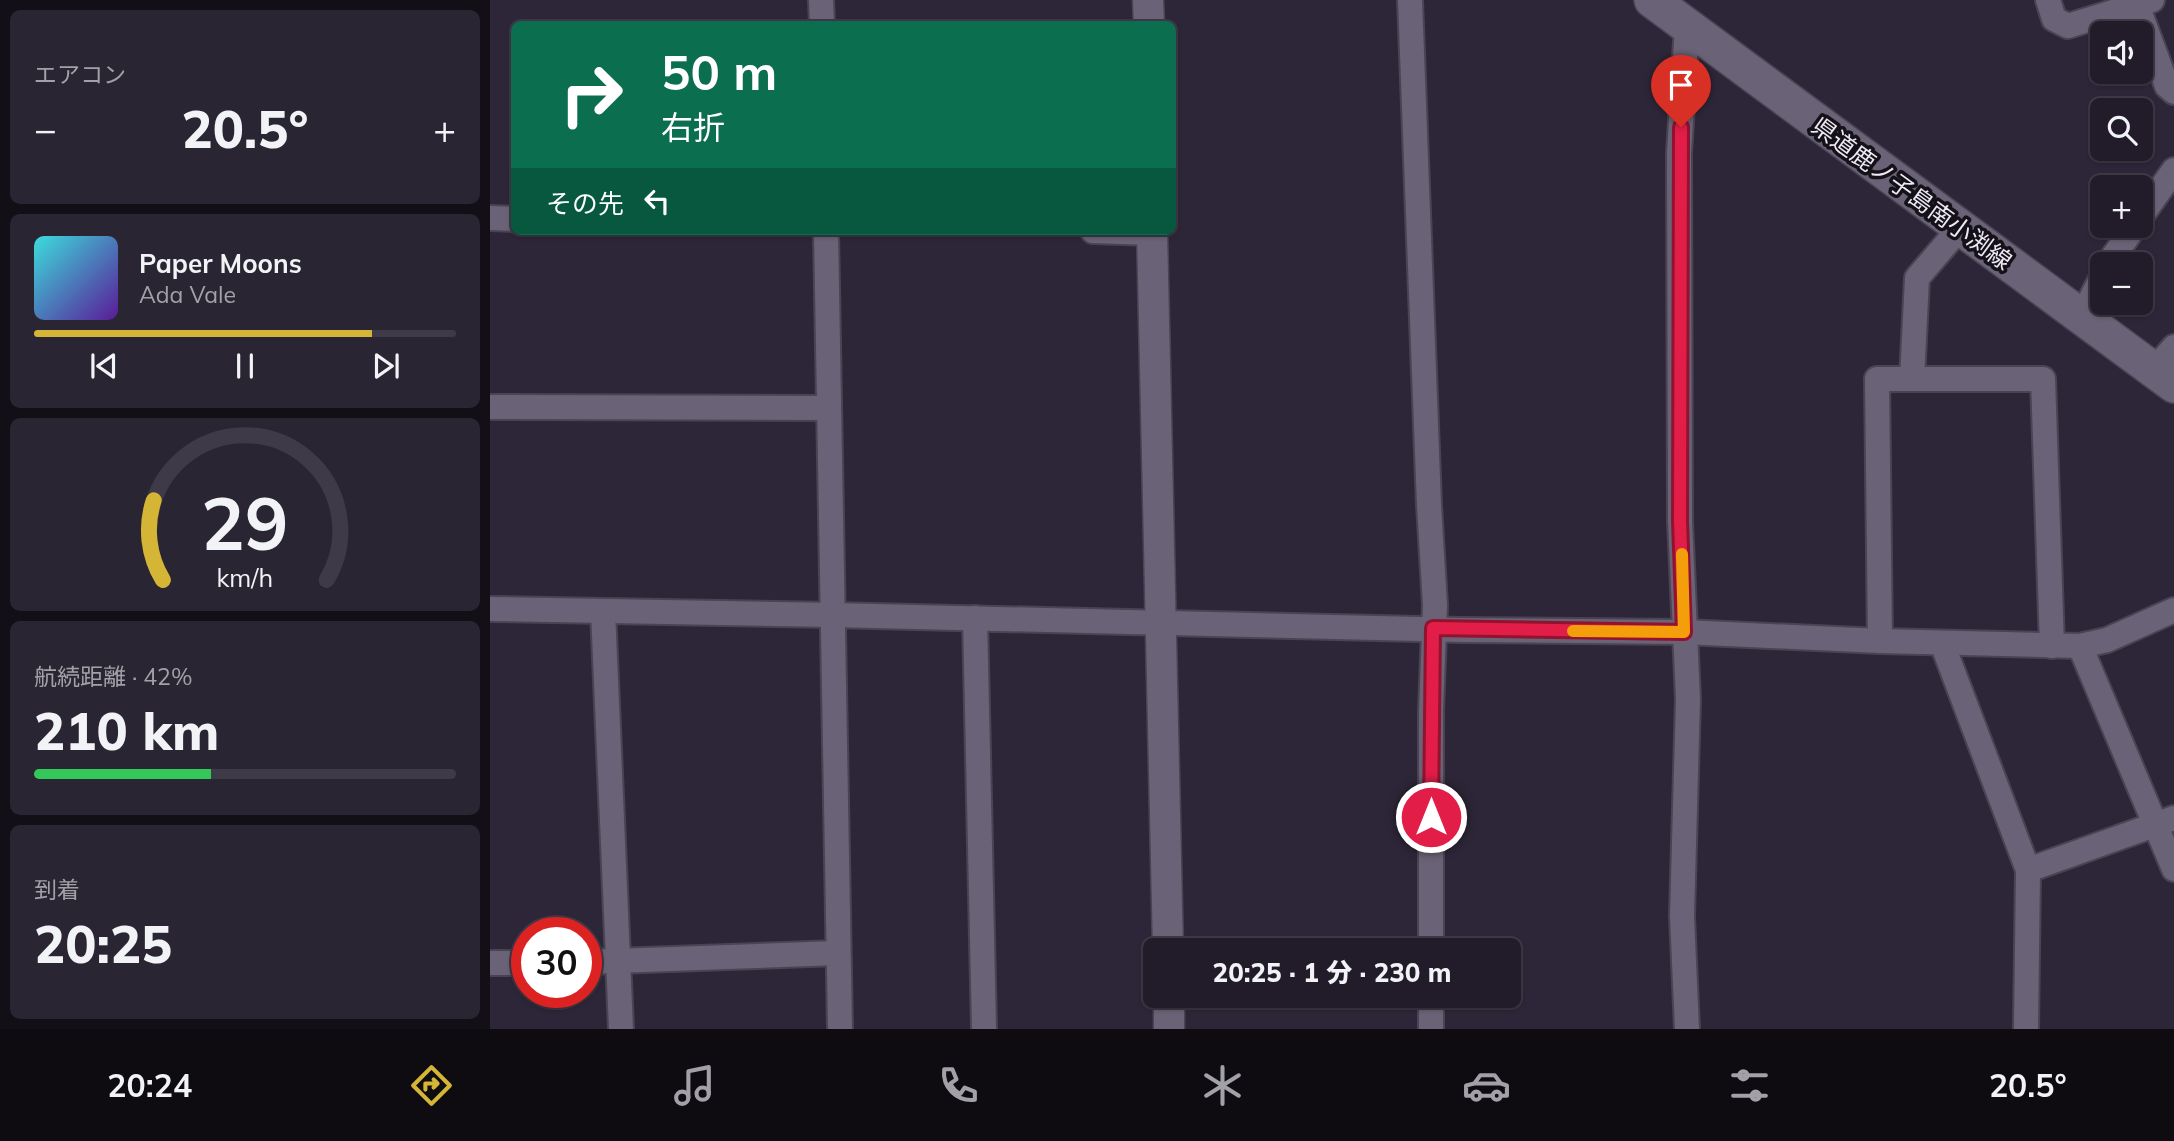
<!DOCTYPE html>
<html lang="ja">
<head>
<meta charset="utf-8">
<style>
  :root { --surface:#221c2a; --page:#2a2532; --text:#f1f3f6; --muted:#a2a1a8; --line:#3f3a47; --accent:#d5b535 }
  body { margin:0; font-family:Mulish,"Noto Sans JP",sans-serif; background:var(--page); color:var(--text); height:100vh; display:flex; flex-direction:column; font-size:26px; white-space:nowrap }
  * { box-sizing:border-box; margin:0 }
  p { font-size:23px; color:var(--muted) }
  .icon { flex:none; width:38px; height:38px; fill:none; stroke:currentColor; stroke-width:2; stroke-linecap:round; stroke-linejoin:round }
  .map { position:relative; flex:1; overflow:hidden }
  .panel { display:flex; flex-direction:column; gap:10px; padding:10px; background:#130f17; width:490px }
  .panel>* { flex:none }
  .banner { position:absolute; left:21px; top:21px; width:665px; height:214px; border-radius:10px; box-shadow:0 2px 5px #0004,0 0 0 2px var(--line); background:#0b6e4f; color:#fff; overflow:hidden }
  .fabs { position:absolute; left:1600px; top:21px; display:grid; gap:14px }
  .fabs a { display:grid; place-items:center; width:63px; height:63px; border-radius:10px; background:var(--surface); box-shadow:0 2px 5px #0004,0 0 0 2px var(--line); font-size:35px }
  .speed { position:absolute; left:21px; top:917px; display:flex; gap:14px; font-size:35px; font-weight:700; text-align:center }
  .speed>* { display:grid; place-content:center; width:91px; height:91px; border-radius:50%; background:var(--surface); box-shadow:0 2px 5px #0004,0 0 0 2px var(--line); line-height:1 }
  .speed .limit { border:10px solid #d22; background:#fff; color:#111 }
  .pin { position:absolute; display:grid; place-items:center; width:60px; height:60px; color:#fff; margin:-72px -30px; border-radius:50% 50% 50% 0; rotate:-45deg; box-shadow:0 0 7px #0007 }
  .pin .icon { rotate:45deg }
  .me { position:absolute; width:77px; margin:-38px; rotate:0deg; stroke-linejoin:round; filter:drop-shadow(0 0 5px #0008) }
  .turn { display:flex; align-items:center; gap:24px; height:147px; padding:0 35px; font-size:32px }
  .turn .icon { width:91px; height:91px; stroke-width:2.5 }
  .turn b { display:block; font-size:49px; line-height:60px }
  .then { display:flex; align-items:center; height:66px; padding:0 35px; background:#0003; gap:14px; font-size:26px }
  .big { font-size:52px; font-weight:800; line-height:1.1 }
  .panel .widget { flex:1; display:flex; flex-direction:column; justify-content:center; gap:10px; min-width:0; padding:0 24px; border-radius:10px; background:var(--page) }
  .panel .dial { align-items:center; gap:0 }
  .dial svg { height:182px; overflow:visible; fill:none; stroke:var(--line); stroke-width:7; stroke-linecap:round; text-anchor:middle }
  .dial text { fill:var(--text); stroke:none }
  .song { display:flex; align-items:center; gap:21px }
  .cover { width:84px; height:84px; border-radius:10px; background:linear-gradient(135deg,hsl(180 70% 55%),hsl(270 70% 35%)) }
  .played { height:7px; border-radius:4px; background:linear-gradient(90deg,var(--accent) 80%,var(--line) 80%) }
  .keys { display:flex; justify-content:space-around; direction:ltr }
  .heat { display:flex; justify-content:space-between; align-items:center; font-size:38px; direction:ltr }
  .charge { height:10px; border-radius:5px; background:linear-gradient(90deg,#34c759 42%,var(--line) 0) }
  .trip { position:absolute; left:653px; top:938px; width:378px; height:70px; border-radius:10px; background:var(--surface); box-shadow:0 2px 5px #0004,0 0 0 2px var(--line); font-weight:800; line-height:70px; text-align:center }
  .menu { display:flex; height:112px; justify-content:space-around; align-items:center; background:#0e0b11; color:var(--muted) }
  .menu .icon { width:49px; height:49px }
  .menu .active { color:var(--accent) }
  .menu b { font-size:32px; color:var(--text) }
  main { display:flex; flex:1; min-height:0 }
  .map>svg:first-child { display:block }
</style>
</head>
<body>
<main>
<section class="panel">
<div class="widget"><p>エアコン</p>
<div class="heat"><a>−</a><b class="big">20.5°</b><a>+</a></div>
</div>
<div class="widget">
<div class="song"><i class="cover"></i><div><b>Paper Moons</b><p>Ada Vale</p></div></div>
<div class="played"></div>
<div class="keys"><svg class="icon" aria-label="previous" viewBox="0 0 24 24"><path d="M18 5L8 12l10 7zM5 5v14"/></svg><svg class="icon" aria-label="pause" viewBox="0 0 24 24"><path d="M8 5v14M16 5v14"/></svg><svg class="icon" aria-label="next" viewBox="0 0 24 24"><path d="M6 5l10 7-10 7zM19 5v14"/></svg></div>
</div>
<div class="widget dial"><svg viewBox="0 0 100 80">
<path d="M14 69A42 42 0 1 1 86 69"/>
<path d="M14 69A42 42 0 0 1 10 34" stroke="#d5b535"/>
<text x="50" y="56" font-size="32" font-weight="700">29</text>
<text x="50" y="72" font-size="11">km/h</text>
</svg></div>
<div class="widget"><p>航続距離 · 42%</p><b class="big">210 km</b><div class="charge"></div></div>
<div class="widget"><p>到着</p><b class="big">20:25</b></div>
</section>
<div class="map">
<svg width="1684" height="1029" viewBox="0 0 1684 1029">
  <rect width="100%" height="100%" fill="#2d2638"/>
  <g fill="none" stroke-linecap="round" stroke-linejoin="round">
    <g stroke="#4a4352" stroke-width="28">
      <g id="minor">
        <polyline points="331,0 332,24"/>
        <polyline points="920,0 939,505 945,605 941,711 941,950"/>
        <polyline points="1558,0 1564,19 1578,26 1662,0"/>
        <polyline points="1647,5 1677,86 1684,92"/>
        <polyline points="1197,26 1189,153 1190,521 1198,699 1192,916 1197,1029"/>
        <polyline points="0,218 24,219"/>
        <polyline points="1650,218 1684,170"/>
        <polyline points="336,231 350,1029"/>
        <polyline points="603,231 662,233"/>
        <polyline points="1618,264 1645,226"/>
        <polyline points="1591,318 1612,277"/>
        <polyline points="1664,370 1684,347"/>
        <polyline points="1422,379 1427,278 1469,229"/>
        <polyline points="0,407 339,408"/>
        <polyline points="0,609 343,615 972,630 1194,632 1390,641 1590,646 1617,640 1684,610"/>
        <polyline points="113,611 131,1029"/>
        <polyline points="485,618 494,1029"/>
        <polyline points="1390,641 1387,379 1553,379 1562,646"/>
        <polyline points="1452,643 1538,870 1536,1029"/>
        <polyline points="1590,646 1684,869"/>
        <polyline points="1538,870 1684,818"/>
        <polyline points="96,962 348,953"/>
        <polyline points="0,963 37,963"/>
        <polyline points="941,996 941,1029"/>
      </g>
    </g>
    <g stroke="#4a4352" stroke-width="33">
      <g id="tertiary">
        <polyline points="658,0 659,24"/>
        <polyline points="662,231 678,950"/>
        <polyline points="679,996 679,1029"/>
      </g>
    </g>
    <g stroke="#4a4352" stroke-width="38">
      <polyline id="secondary" points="1162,0 1684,385"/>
    </g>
    <use href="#minor" stroke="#6a6276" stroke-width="24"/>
    <use href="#tertiary" stroke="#6a6276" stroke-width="30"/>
    <use href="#secondary" stroke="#6a6276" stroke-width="35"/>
  </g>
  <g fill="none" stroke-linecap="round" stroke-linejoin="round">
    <g stroke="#92132f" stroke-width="18">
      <polyline id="route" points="941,817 943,628 1194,632 1190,521 1191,127"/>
    </g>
    <use href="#route" stroke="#e11d48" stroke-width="12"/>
    <polyline stroke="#f59e0b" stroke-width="12" points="1083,631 1194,632 1192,554"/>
  </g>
  <g text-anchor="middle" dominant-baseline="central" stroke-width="7" stroke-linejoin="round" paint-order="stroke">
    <g font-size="24" fill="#ede9f5" stroke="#141119">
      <text transform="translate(1422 193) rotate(36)">県道鹿ノ子島南小渕線</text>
    </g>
  </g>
</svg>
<div class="fabs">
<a><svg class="icon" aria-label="sound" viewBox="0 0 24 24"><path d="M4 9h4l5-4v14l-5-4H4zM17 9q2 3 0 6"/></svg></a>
<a><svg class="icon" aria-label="search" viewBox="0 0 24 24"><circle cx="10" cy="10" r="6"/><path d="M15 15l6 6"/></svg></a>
<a>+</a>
<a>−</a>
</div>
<div class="speed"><div class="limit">30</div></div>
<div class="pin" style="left:1191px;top:127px;background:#d93025"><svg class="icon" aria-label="arrive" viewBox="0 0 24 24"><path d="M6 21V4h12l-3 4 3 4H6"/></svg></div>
<svg class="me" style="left:941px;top:817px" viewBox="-20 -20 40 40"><circle r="17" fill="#e11d48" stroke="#fff" stroke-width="3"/><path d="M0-11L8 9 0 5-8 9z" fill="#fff"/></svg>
<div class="trip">20:25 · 1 分 · 230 m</div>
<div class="banner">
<div class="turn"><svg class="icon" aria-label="right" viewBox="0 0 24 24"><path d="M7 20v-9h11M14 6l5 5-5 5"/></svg><div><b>50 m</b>右折</div></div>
<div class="then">その先<svg class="icon" aria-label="left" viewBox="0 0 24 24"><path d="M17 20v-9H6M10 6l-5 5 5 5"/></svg></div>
</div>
</div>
</main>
<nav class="menu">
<b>20:24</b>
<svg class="icon active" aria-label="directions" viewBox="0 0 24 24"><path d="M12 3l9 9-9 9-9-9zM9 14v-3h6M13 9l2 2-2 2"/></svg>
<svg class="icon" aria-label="music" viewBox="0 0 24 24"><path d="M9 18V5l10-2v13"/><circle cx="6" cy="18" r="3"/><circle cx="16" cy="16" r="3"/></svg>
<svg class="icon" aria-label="phone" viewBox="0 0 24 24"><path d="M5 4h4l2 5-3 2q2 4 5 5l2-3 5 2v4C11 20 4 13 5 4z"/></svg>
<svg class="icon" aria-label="climate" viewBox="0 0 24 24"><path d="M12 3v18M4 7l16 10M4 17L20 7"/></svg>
<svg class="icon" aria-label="car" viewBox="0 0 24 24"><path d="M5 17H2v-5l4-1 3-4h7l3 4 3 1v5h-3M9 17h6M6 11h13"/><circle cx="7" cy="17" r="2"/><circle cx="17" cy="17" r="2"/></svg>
<svg class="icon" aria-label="filters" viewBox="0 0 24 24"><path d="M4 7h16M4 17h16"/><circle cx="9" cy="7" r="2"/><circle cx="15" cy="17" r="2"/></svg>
<b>20.5°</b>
</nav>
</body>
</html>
